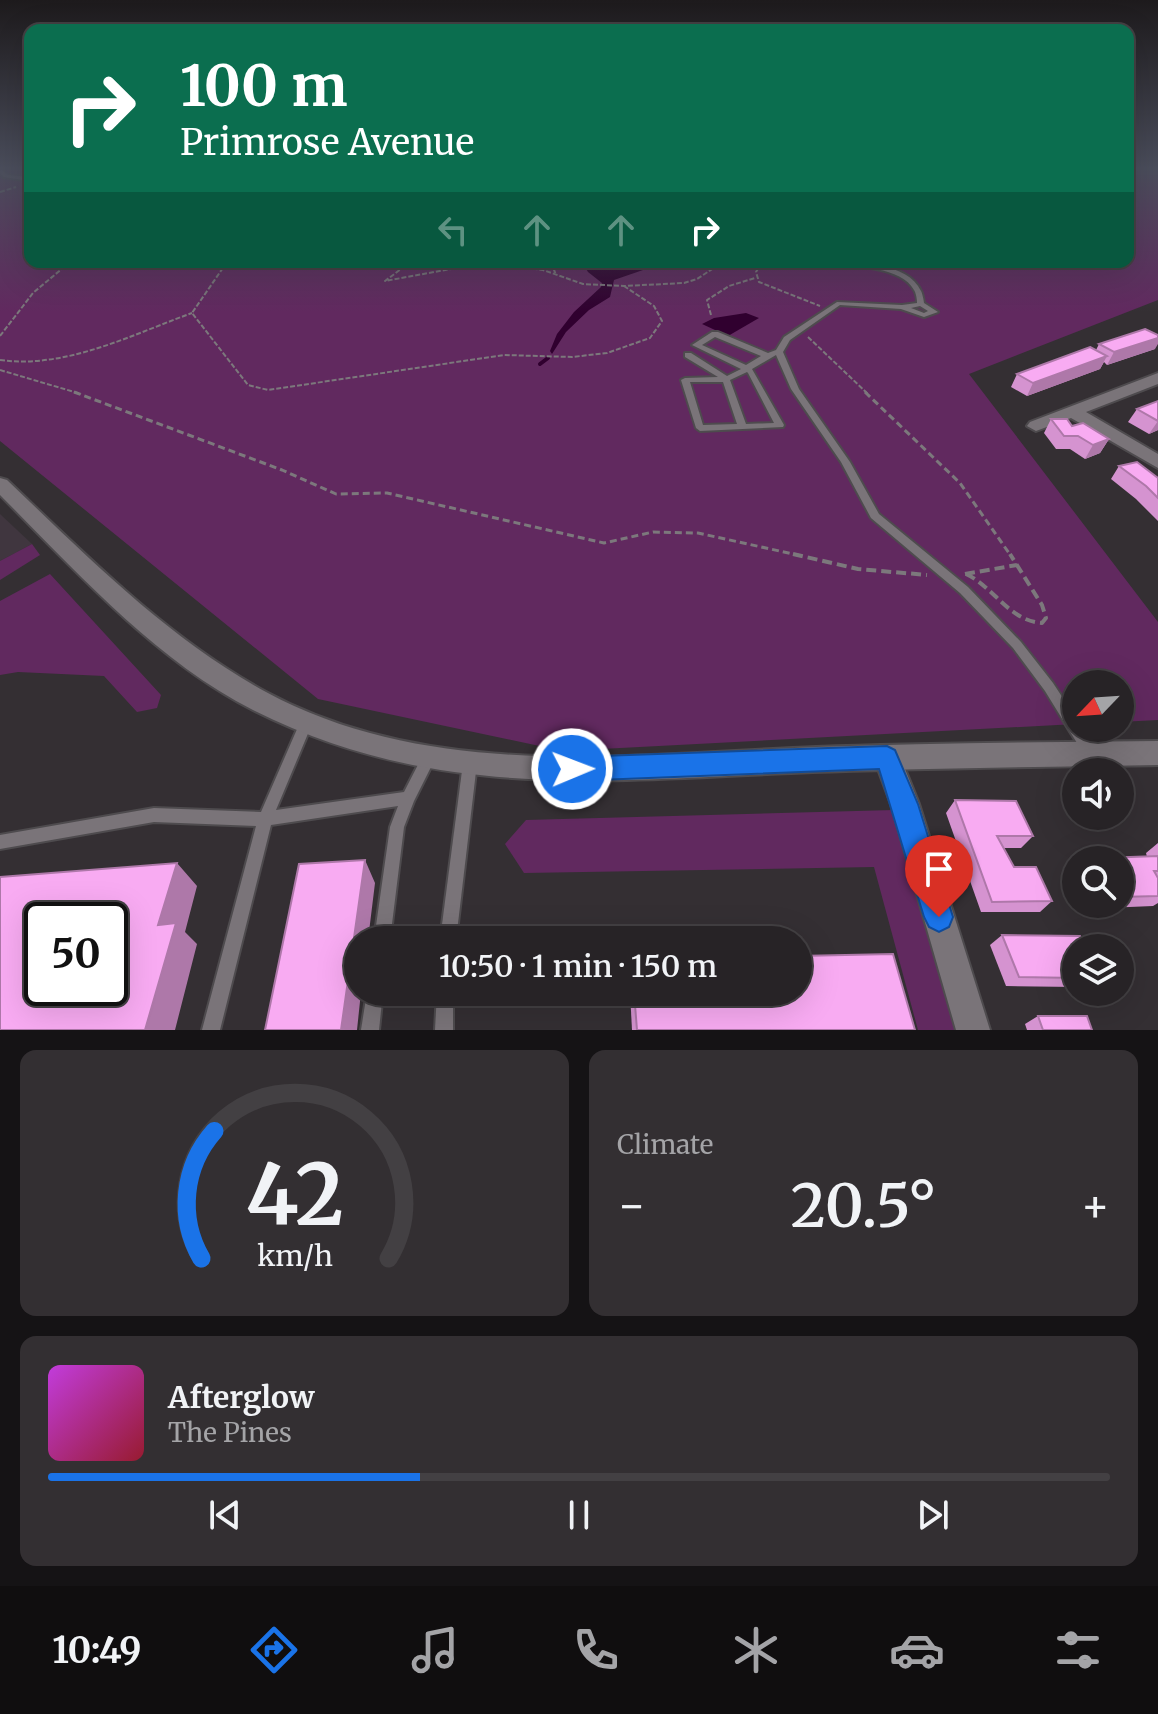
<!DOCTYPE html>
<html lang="en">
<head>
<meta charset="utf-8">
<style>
  :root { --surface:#272326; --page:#332f32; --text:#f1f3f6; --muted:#a4a4a7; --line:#434043; --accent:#1a73e8 }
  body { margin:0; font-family:Merriweather,serif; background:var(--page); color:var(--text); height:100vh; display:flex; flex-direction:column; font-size:30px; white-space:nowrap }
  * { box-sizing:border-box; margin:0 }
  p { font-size:26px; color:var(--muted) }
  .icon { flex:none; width:44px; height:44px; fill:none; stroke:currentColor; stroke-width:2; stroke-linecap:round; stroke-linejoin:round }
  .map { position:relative; height:1030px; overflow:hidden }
  .side { display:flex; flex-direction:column; gap:20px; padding:20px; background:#151315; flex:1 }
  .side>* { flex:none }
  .guide { position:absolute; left:24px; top:24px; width:1110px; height:244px; border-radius:16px; box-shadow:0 8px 32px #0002,0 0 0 2px var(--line); background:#0b6e4f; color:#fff; overflow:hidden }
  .needle { width:52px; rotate:245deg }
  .tools { position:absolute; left:1062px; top:670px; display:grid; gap:16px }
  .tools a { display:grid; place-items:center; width:72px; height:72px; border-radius:50%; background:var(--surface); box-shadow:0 8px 32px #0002,0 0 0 2px var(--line); font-size:40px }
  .speed { position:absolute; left:24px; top:902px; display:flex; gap:16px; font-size:40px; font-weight:700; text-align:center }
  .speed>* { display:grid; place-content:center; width:104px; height:104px; border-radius:50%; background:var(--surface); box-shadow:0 8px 32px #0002,0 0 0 2px var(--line); line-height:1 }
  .speed .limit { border:4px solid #111; border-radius:12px; background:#fff; color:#111 }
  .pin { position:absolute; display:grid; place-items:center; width:68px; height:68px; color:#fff; margin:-82px -34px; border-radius:50% 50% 50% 0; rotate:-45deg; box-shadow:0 0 8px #0007 }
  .pin .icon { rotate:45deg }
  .me { position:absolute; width:88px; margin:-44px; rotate:89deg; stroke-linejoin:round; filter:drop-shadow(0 0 6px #0008) }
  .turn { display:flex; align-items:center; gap:28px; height:168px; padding:0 24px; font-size:36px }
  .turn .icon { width:104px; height:104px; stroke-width:2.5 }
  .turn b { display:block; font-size:56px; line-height:68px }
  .lanes { display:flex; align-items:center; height:76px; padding:0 24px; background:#0003; justify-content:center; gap:40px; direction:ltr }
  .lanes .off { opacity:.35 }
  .big { font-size:60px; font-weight:600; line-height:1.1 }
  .side .widget { flex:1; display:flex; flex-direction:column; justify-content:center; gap:12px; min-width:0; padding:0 28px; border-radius:16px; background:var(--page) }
  .side .dial { align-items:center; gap:0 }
  .dial svg { height:208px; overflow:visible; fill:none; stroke:var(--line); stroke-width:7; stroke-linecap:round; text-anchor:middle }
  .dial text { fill:var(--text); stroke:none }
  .song { display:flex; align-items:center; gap:24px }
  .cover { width:96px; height:96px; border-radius:12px; background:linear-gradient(135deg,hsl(290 70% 55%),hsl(350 70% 35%)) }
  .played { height:8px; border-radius:4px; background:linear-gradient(90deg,var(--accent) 35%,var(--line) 35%) }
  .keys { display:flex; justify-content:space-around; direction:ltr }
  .heat { display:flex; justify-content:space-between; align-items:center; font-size:44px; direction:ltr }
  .side .tiles { flex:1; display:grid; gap:20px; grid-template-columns:1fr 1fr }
  .widget:last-child { grid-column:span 2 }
  .trip { position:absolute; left:344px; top:926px; width:468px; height:80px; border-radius:40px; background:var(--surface); box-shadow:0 8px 32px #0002,0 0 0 2px var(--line); font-weight:600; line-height:80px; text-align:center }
  .menu { display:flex; height:128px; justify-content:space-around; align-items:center; background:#100e0f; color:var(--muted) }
  .menu .icon { width:56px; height:56px }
  .menu .selected { color:var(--accent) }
  .menu b { font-size:36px; color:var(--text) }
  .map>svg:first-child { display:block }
</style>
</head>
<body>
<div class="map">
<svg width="1158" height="1030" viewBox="0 0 1158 1030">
  <rect width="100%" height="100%" fill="#342f33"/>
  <polygon fill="#40363f" points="0,514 32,544 0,561"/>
  <g fill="#61295f">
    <polygon points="0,168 30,168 30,262 1128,262 1128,168 1150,168 1158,172 1158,300 969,374 1158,622 1158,720 1120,722 1120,684 1076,684 1076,724 563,751 318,699 0,441"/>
    <polygon points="32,544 40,555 0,580 0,561"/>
    <polygon points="50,574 161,695 157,708 137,712 104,676 18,672 0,675 0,601"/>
    <polygon points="894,810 960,1030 918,1030 874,867 524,873 505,844 526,820"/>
  </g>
  <g fill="#30002f">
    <polygon points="582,262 656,262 643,270 614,280 610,297 589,310 566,332 552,354 550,351 557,334 574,312 601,287 602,283 588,272"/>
    <polygon points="746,313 759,318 728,336 702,324 714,318"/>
  </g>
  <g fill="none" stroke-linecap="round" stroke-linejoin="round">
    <polyline stroke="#30002f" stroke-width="4" points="540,364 548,358"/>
    <g stroke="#4e4b4e" stroke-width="4">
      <g id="service">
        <polygon points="0,168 8,175 30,177 30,181 4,177 0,173"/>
        <path d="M829,262C856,262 908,262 921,291C922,292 924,301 924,303L938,312L924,317L901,309L840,305L790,340L783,352L799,389L850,462L879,514L968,587L1021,642L1053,683L1076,718V728H1082L1097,752L1095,756L1090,758L1085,756L1045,691L1013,648L960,593L871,518L841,462L791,389L776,355L752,369L784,425L783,427L700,431L696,428L681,380L685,378L718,377L685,357V353H691L727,376L741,369L692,345L712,332H718L768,353L776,350L784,337L837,302L902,305L917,303C917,299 916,293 914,290C902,267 855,266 832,264ZM920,306L928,311L924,313L911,308ZM715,337L761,356L746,365L702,345ZM747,372L748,373L774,423L746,424L730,380ZM690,382H723L737,424L703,425Z"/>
        <polygon points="306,718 311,720 312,724 276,810 404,792 424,753 429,751 434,753 436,757 414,801 404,827 390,940 374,940 390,827 398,806 271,825 220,1030 202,1030 256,826 154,822 0,849 0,835 154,808 261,812 301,720"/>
        <polygon points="470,757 475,759 477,763 456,940 440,940 463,763 465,759"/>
        <polygon points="367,992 383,992 379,1030 361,1030"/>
        <polygon points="437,992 453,992 453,1030 435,1030"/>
      </g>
    </g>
    <g stroke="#4e4b4e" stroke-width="4">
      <g id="minor">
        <polygon points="1158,373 1158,384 1086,412 1158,454 1158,468 1071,418 1036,431 1027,426 1030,422"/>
        <polygon points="887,746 897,749 919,804 990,1030 956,1030 891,804 874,758 877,749"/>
      </g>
    </g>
    <g stroke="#4e4b4e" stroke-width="4">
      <path id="secondary" d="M0,478L7,480C87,556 167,638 266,692C432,782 634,754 816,747C930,743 1044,742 1158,741V765C1043,767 928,768 813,772C615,780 437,803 253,710C155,660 77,572 0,495Z"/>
    </g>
    <g stroke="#7c787c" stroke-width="2" stroke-dasharray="5 2" stroke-linecap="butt">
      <polyline points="0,192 16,187"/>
      <polyline points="227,262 192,313 248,385 268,390 504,355 572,357 607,353 650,338 662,321 654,306 624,286"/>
      <polyline points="419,262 401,269 385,281 489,262 543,270 583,284 624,286 684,283 697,279 723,262"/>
      <polyline points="551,262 556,275"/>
      <polyline points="762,262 756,272 759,282 820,306"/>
      <polyline points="711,315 707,300 729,286 755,278"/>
      <polyline points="0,336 33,293 70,262"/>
      <polyline points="808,337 868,394"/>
      <path d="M0,360C66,369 131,335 192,313"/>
      <polyline points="0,370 81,394"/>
    </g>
    <g stroke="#7c787c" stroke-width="3" stroke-dasharray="7 4" stroke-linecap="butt">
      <polyline points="74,392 282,470 336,494 387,493 604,543 653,532 698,533 802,556"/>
      <polyline points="865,392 960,483 1011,556"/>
    </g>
    <g stroke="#7c787c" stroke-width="4" stroke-dasharray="10 5" stroke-linecap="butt">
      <polyline points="793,554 858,569 927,575"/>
      <polyline points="965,574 1017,565"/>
      <path d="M966,574C994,587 1009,621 1042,623L1046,618L1042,605L1010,554"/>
    </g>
    <use href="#service" fill="#7a7479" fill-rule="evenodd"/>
    <use href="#minor" fill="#7a7479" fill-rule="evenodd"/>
    <use href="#secondary" fill="#7a7479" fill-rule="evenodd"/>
  </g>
  <g fill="#d593d0">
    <polygon points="1099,344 1155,349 1107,365 1104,362 1100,369 1027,396 1011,387 1017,374 1096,350"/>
    <polygon points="1158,401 1158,430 1149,434 1128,422 1137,409"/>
    <polygon points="1051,419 1072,426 1109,439 1100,453 1085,459 1070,449 1056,449 1044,433"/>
    <polygon points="1119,466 1158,478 1158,521 1136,499 1111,479"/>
    <polygon points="955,800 1033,836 1021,848 1004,848 1014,867 1052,901 1040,912 981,912 946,813"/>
    <polygon points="1158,843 1158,903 1153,906 1082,909 1080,904 1120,904 1120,860 1076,860 1076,895 1064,870 1076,859 1147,857 1146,853"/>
    <polygon points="1002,935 1076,948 1076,987 1006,986 990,945"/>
    <polygon points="630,992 798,992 915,1030 632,1030"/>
    <polygon points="1038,1016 1092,1030 1027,1030 1025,1024"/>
  </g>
  <g fill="#ae78a9">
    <polygon points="1158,338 1158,344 1155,349 1107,365 1114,352"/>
    <polygon points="1107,356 1100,369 1027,396 1033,383"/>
    <polygon points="1158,421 1158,430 1149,434"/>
    <polygon points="1109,439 1100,453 1085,459 1093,445"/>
    <polygon points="365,860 375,883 368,940 358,940 358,992 361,992 357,1030 341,1030"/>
    <polygon points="177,863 197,886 185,932 197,944 175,1030 145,1030 158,925"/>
  </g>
  <g fill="#f8abf2" stroke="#ae78a9" stroke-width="2" fill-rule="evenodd">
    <polygon points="1145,329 1158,335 1158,338 1114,352 1099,344"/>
    <polygon points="1090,347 1107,356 1033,383 1017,374"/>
    <polygon points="1158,401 1158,421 1137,409"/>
    <polygon points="1051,419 1067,419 1072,426 1083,423 1109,439 1093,445 1078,436 1064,436"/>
    <polygon points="1137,462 1158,478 1158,498 1146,486 1119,466"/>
    <polygon points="955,800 1016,801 1033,836 997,836 1014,867 1036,867 1052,901 992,902"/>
    <polygon points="1158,856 1158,871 1154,871 1158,878 1158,896 1120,897 1120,860 1077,860 1076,859"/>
    <polygon points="365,860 341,1030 265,1030 299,864"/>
    <path d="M177,863L158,925L176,923L145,1030H0V877ZM42,920H110V988H42Z"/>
    <polygon points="1002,935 1080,936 1086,948 1076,948 1076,978 1019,977"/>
    <polygon points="893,954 915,1030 637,1030 634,992 798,992 798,956"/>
    <polygon points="1038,1016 1087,1016 1092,1030 1043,1030"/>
  </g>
  <linearGradient id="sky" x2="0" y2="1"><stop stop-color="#1d1a1c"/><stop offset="0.54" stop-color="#4a4d5b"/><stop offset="1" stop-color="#4a4d5b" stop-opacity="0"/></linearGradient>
  <rect width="1158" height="312" fill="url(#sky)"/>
  <polygon fill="#1a73e8" stroke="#114b97" stroke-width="2" points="887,746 895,750 918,804 953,917 949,927 939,932 929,927 924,917 879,769 572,781 563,777 560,769 563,761 572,757"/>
</svg>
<div class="tools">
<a><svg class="needle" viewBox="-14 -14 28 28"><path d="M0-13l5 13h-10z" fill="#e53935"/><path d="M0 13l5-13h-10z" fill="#a4a4a7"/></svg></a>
<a><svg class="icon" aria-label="sound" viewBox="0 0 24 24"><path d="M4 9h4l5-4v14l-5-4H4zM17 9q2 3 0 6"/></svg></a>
<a><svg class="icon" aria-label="search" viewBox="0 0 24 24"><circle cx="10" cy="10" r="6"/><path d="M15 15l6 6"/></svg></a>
<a><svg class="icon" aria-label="layers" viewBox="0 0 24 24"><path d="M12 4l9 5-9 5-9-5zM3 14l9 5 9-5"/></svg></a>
</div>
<div class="speed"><div class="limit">50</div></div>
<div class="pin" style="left:939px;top:917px;background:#d93025"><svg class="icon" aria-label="arrive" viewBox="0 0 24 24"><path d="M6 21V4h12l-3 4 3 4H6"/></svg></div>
<svg class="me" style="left:572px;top:769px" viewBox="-20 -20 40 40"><circle r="17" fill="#1a73e8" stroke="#fff" stroke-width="3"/><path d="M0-11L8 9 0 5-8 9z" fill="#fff"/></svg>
<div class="trip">10:50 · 1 min · 150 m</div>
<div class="guide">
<div class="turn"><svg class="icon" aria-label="right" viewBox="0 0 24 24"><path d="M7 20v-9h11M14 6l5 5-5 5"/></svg><div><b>100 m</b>Primrose Avenue</div></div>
<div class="lanes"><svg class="icon off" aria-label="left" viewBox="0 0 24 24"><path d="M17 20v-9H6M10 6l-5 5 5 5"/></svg><svg class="icon off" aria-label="ahead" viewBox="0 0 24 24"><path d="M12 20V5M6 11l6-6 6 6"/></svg><svg class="icon off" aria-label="ahead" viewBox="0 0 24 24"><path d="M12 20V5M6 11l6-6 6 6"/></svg><svg class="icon" aria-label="right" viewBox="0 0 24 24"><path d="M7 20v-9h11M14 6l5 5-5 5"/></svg></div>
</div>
</div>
<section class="side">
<div class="tiles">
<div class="widget dial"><svg viewBox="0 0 100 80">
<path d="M14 69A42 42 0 1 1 86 69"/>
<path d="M14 69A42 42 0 0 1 19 20" stroke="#1a73e8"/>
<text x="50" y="56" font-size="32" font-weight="700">42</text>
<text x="50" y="72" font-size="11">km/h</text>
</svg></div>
<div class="widget"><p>Climate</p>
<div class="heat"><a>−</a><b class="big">20.5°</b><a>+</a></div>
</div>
<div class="widget">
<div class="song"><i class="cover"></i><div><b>Afterglow</b><p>The Pines</p></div></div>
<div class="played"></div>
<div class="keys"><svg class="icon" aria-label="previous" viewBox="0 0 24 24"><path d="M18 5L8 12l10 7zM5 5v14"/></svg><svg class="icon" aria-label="pause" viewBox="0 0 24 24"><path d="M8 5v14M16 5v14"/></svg><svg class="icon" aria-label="next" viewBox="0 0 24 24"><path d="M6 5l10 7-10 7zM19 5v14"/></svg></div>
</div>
</div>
</section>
<nav class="menu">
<b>10:49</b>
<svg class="icon selected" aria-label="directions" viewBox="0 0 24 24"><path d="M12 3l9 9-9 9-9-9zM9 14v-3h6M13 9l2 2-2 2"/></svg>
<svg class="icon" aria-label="music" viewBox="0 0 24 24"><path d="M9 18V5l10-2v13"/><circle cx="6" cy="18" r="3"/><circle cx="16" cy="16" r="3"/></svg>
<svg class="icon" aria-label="phone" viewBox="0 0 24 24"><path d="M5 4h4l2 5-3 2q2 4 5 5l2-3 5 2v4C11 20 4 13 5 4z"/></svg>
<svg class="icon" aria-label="climate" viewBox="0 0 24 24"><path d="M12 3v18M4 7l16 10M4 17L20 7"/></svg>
<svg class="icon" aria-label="car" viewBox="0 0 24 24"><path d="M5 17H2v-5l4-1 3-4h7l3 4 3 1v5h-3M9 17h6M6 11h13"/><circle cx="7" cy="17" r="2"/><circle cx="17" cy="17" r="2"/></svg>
<svg class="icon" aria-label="filters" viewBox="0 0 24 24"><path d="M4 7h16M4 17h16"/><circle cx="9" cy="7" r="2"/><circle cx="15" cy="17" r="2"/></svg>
</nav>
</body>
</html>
